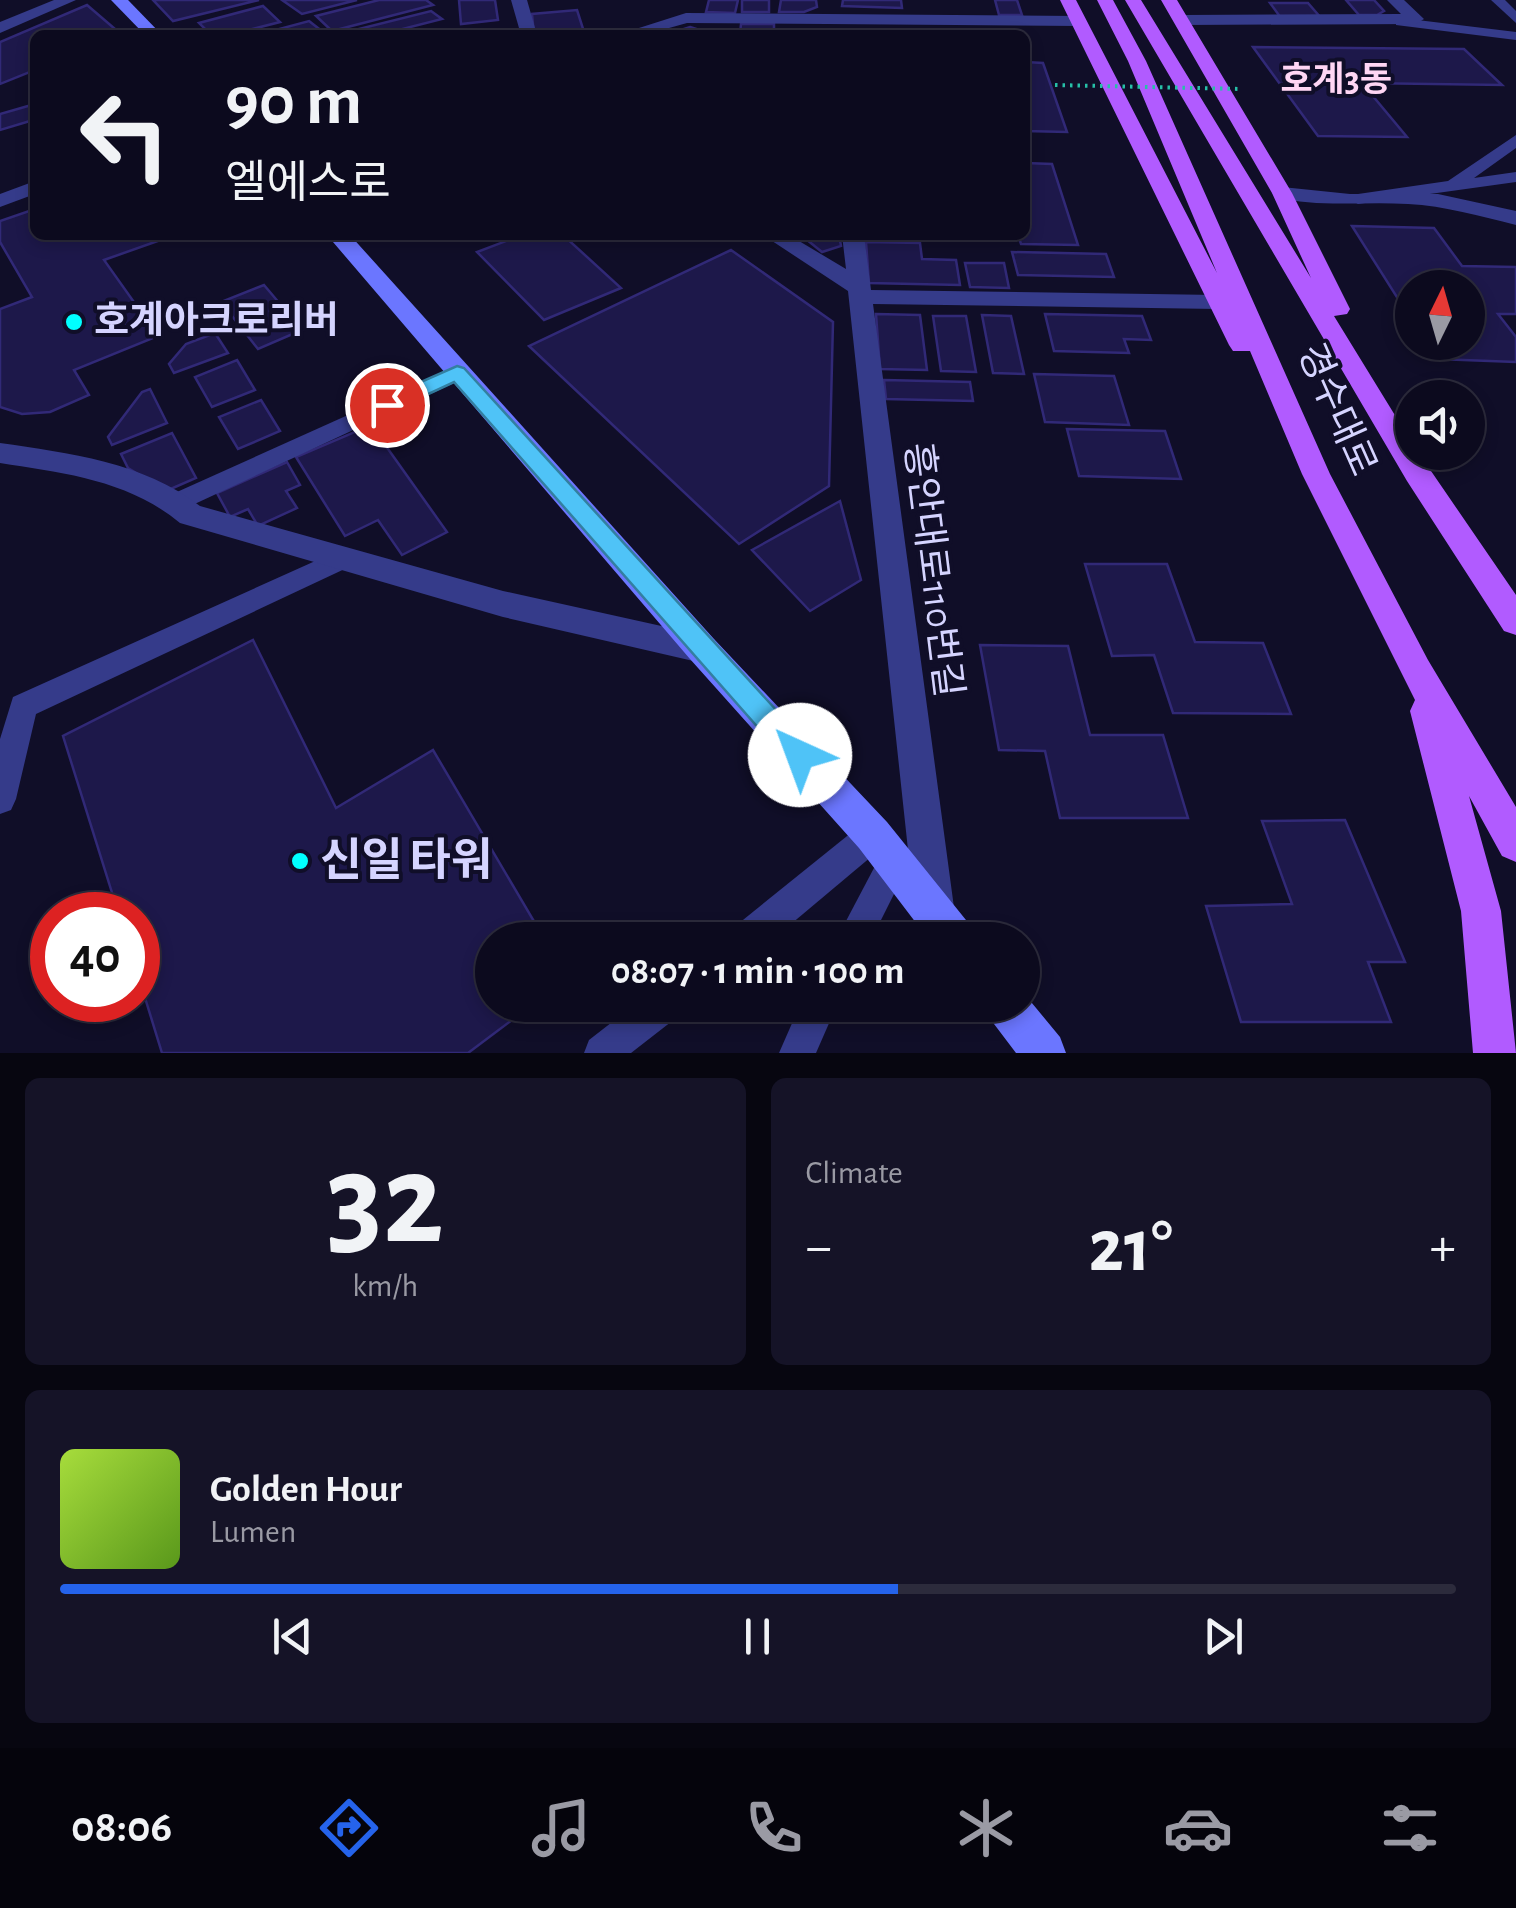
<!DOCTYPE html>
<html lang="en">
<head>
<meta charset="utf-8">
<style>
  :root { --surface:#0c0a1e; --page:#151327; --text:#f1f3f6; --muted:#9a9aa4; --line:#2c2b3c; --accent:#2563eb }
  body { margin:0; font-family:"Alegreya Sans","Noto Sans KR",sans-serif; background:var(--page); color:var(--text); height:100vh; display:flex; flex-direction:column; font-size:38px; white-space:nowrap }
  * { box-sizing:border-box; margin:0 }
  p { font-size:32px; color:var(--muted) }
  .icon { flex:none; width:55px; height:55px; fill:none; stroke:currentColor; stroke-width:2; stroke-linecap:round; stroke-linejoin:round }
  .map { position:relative; height:1053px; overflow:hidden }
  .sheet { display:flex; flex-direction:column; gap:25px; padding:25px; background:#070610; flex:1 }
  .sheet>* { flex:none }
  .hud { position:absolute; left:30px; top:30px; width:1000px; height:210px; border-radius:15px; box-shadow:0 5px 15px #0003,0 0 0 2px var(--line); background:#0c0a1e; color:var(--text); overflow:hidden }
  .needle { width:65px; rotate:5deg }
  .controls { position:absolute; left:1395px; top:270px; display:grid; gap:20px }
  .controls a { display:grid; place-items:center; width:90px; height:90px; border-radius:50%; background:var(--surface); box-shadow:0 5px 15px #0003,0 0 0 2px var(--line); font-size:50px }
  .speed { position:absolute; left:30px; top:892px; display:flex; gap:20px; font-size:50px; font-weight:700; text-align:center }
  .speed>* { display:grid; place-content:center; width:130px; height:130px; border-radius:50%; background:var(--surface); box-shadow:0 5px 15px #0003,0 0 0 2px var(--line); line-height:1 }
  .speed .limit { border:15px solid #d22; background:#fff; color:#111 }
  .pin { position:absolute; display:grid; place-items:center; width:85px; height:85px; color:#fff; margin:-42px; border:5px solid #fff; border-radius:50%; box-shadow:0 2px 10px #0007 }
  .me { position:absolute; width:110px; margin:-55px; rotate:317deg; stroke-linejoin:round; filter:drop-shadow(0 0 8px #0008) }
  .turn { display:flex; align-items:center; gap:35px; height:210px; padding:0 30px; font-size:45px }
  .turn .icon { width:130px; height:130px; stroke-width:2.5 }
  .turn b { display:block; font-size:70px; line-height:85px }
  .big { font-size:75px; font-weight:600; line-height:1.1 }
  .sheet .tile { flex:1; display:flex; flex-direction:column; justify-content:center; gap:15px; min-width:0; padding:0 35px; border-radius:15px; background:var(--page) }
  .sheet .dial { align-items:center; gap:0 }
  .dial b { font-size:130px; line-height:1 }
  .song { display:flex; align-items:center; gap:30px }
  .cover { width:120px; height:120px; border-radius:15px; background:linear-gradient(135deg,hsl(80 70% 55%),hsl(90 70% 35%)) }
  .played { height:10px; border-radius:5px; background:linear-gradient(90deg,var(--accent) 60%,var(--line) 60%) }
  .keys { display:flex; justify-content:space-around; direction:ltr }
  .heat { display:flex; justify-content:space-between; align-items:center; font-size:55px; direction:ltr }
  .sheet .tiles { flex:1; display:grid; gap:25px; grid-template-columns:1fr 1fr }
  .tile:last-child { grid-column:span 2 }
  .trip { position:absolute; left:475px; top:922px; width:565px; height:100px; border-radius:50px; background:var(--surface); box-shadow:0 5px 15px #0003,0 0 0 2px var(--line); font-weight:600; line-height:100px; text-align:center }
  .menu { display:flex; height:160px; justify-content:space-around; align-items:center; background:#05040c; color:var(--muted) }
  .menu .icon { width:70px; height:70px }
  .menu .selected { color:var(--accent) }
  .menu b { font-size:45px; color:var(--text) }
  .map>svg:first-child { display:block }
</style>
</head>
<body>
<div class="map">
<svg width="1516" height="1053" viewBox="0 0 1516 1053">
  <rect width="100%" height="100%" fill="#100e28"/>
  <g fill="#1d184a" stroke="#312977" stroke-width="2.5">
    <polygon points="153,0 259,0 173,21"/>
    <polygon points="282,0 357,0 302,14"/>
    <polygon points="379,0 426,0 433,5 332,31 316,16"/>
    <polygon points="459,0 495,0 498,20 461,24"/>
    <polygon points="709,0 738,0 735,13 706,12"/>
    <rect x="742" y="0" width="27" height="12"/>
    <polygon points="781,0 816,0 817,7 804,12 779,12"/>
    <polygon points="843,0 901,0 902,8 842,6"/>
    <polygon points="995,0 1017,0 1022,15 999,15"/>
    <polygon points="1346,0 1374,0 1384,11 1377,15 1359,15"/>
    <polygon points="1270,3 1308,3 1321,18 1281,18"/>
    <polygon points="87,5 122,35 35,35 35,70 0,84 0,42"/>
    <polygon points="263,6 280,22 229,35 211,35 199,23"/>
    <polygon points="577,10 585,35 534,35 532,14"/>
    <polygon points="431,11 442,19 379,35 335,35"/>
    <polygon points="309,21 323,32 257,35"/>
    <polygon points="741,24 774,24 774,35 740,35"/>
    <polygon points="690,27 715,35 665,35"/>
    <polygon points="1253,47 1464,49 1502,85 1362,83 1407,137 1318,136"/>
    <polygon points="1025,62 1043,63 1067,132 1025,131"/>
    <polygon points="35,104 35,129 30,121 0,130 0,114"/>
    <polygon points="1025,163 1052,164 1078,245 1021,244 1018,235 1025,235"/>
    <polygon points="35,209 35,235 169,237 104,260 158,336 74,370 89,395 50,412 22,414 0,407 0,309 32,297 0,242 0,221"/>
    <polygon points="1352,226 1434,228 1462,266 1516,267 1516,314 1498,314 1516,337 1516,362 1437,359 1427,342 1468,342 1468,288 1412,288 1412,321"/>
    <polygon points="522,235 563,235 621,288 544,320 477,252"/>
    <polygon points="801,235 839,235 841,246 822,252"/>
    <polygon points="866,242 920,243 922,259 956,260 960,285 869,283"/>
    <polygon points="731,250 833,322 829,486 739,544 529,346"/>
    <polygon points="1012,252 1106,254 1114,277 1018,275"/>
    <polygon points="965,263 1004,263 1009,288 970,287"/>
    <polygon points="264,285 302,330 258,349 221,302"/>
    <polygon points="876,314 920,315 927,370 880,369"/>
    <polygon points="1045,314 1142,316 1151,340 1124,339 1129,353 1054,351"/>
    <polygon points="982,315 1011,316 1024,374 993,373"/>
    <polygon points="933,316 966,316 976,372 941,371"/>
    <polygon points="215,333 228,353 174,373 169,364 186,344"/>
    <polygon points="237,360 255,390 212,407 195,377"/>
    <polygon points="1034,374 1114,376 1129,425 1045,422"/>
    <polygon points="884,380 970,382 973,401 886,399"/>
    <polygon points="150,389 167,423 112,445 108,437 142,392"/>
    <polygon points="261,400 280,431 238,449 219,417"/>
    <polygon points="371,425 447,532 402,555 378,520 345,536 296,457"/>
    <polygon points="1067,429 1165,431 1181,479 1079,476"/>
    <polygon points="172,433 196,478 166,491 128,468 121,454"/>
    <polygon points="287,462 300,485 286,491 297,508 258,526 248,509 230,517 217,493"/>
    <polygon points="840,501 861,580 810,611 752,550"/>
    <polygon points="1085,564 1167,564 1195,642 1263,643 1291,714 1173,713 1154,655 1112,656"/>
    <polygon points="253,640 336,808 433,750 545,940 492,940 492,1005 532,1005 468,1053 162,1053 138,975 138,915 119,915 63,736"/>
    <polygon points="980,645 1068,646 1090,735 1163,735 1188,818 1060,818 1045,751 999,750"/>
    <polygon points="1345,820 1405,962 1368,962 1391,1022 1241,1022 1206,906 1292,904 1262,821"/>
  </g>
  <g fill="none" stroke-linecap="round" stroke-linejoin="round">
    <g fill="#353b8a" fill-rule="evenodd">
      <polygon points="1491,0 1505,0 1516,11 1516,23"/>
      <polygon points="1401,18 1516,32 1516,40 1396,25 1396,19"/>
      <polygon points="1516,135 1516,148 1474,178 1516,172 1516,182 1358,204 1349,199 1358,194 1448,181"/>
      <polygon points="457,366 468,373 465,378 186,508 168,508 165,502 168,496"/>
      <polygon points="342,549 351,552 355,559 351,566 36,714 16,799 11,810 0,814 0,739 13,697"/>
      <polygon points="873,819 884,824 889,835 884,846 772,940 728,940 733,928 862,824"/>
      <polygon points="895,844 906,849 911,860 871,940 836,940 884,849"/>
      <polygon points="634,1005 681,1005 676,1018 631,1053 584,1053 589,1040"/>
      <polygon points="800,1005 837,1005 816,1053 779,1053"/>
    </g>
    <g fill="#353b8a" fill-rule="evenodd">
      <polygon points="54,0 76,0 0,33 0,22"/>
      <polygon points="511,0 527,0 537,35 521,35"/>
      <polygon points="1387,0 1404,0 1424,19 1416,24 1183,25 1175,20 1183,15 1401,14"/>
      <polygon points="686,13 1078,16 1086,21 1078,26 687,23 644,35 617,35"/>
      <polygon points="35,181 35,194 0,207 0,194"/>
      <path d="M1282,187L1350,194H1438L1516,211V225C1480,216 1445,206 1408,204C1363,201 1319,208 1275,197L1272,193L1275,189Z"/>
      <polygon points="763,235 789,235 846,269 842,235 864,235 871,290 1218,295 1230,302 1218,309 873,304 955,915 949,929 935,935 921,929 915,915 848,291"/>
      <path d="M0,443C69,453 143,462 200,506L503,591L702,635L714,639L719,649L714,659L702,663L503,617L180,523C128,480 64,473 0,463Z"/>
    </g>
    <g fill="#6b76ff" fill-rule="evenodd">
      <polygon points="111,0 128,0 162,35 145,35"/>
      <polygon points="327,235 350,235 714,639 887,822 970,925 976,940 929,940 859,848 690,659"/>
      <polygon points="1022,991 1060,1037 1066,1053 1016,1053 991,1020 985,1005 1022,1005"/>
    </g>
    <g fill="#b15bff" fill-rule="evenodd">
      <polygon points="1060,0 1076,0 1217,273 1128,61 1097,0 1113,0 1146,61 1330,474 1428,660 1516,807 1516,862 1502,856 1469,796 1501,911 1516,1053 1473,1053 1461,911 1410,711 1415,700 1302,474 1250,351 1233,351 1229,345"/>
      <polygon points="1125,0 1141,0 1311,278 1272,193 1161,0 1177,0 1292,193 1350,309 1347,314 1334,316 1412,443 1412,452 1418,452 1516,595 1516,635 1504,631 1407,481"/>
    </g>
    <polyline stroke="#27c0a8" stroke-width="4" stroke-dasharray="2.5 5" stroke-linecap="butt" points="1055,85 1241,89"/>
  </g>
  <polygon fill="#4fc3f7" stroke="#337fa1" stroke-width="2.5" points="457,366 464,368 809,746 813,755 809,764 800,768 790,764 454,382 394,410 387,412 377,405 380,400"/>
  <g fill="#0ff" stroke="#100e28" stroke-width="4">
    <circle cx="74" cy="322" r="10"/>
    <circle cx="300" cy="861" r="10"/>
  </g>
  <g text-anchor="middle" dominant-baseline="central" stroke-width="8" stroke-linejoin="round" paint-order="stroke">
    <g font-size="35" font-weight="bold" fill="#ffd6f4" stroke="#100e28">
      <text x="1336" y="80">호계3동</text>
    </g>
    <g font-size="38" font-weight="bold" fill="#d5d4ff" stroke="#100e28" text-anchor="start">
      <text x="94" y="322">호계아크로리버</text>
    </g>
    <g font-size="38" fill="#d5d4ff" stroke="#100e28">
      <text transform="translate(1336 410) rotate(66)">경수대로</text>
      <text transform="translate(932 570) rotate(83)">흥안대로110번길</text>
    </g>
    <g font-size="45" font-weight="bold" fill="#d5d4ff" stroke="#100e28" text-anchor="start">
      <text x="320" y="861">신일 타워</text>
    </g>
  </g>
</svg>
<div class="controls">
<a><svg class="needle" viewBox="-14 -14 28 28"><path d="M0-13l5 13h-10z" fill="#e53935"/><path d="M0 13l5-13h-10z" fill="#9a9aa4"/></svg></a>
<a><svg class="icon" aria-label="sound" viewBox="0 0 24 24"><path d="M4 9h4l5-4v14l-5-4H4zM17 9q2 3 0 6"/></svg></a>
</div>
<div class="speed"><div class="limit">40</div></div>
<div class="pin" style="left:387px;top:405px;background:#d93025"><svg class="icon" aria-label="arrive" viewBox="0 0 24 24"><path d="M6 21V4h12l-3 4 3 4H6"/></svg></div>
<svg class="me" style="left:800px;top:755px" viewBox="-20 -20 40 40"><circle r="19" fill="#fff"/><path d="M0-13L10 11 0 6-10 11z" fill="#4fc3f7"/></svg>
<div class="trip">08:07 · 1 min · 100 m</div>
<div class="hud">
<div class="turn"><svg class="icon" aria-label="left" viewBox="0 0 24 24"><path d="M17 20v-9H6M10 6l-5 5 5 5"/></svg><div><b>90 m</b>엘에스로</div></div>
</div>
</div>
<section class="sheet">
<div class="tiles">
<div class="tile dial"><b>32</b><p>km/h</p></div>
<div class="tile"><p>Climate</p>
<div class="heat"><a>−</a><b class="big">21°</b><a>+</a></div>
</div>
<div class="tile">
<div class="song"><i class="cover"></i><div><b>Golden Hour</b><p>Lumen</p></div></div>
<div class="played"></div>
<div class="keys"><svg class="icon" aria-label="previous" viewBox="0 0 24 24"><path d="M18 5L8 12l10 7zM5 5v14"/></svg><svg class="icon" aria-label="pause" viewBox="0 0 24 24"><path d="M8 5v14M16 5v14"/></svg><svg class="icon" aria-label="next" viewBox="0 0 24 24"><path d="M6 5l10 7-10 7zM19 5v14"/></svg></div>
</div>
</div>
</section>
<nav class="menu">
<b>08:06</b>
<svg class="icon selected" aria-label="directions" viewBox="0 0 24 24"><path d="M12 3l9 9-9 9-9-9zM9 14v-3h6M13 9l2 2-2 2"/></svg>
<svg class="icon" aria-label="music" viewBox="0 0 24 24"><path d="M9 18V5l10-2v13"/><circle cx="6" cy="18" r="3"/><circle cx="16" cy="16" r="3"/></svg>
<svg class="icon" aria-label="phone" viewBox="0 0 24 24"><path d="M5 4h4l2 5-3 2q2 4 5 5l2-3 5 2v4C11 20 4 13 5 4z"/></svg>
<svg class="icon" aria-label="climate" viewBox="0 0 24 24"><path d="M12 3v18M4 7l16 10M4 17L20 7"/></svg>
<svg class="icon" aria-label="car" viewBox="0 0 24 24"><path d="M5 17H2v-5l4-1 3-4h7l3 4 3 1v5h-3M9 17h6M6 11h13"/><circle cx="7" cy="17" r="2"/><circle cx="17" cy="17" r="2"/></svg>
<svg class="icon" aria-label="filters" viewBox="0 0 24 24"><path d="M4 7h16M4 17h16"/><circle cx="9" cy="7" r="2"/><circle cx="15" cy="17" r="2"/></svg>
</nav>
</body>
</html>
